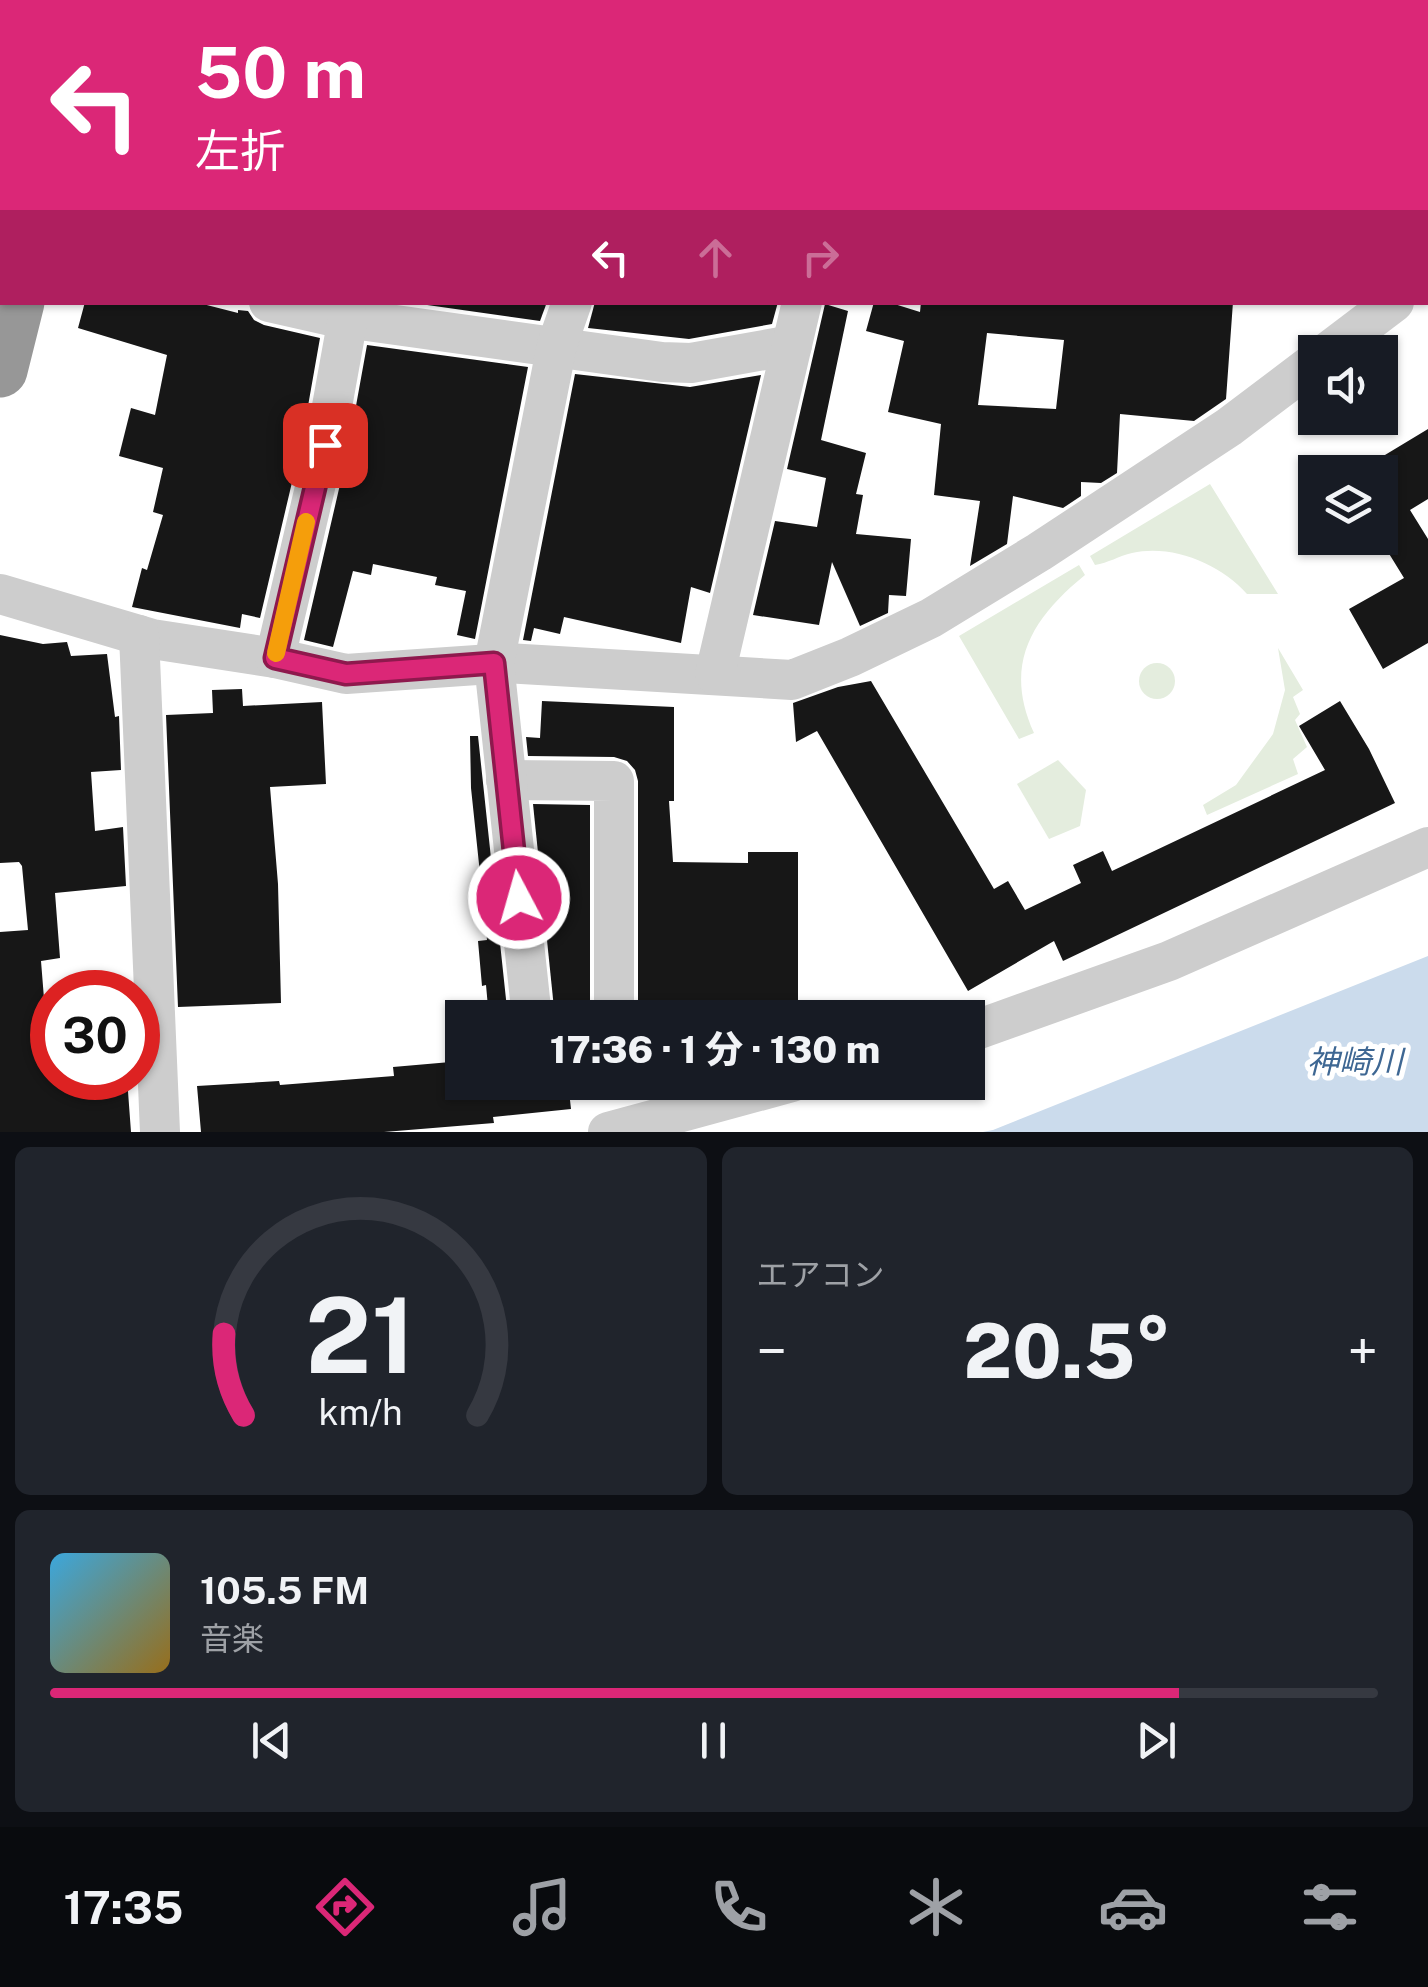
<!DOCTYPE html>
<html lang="ja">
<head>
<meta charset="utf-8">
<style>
  :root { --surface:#171b24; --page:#20242c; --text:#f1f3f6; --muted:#9ea1a6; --line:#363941; --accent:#db2777 }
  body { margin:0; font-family:"Public Sans","Noto Sans JP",sans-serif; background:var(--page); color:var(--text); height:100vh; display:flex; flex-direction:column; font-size:38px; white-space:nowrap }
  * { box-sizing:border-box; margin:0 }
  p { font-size:32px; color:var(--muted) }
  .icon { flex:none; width:55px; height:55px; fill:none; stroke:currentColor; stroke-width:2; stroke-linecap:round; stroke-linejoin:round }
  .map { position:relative; height:1132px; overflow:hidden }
  .side { display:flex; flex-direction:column; gap:15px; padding:15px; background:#0d0f14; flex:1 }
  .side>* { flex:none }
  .guide { position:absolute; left:0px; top:0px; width:1430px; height:305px; box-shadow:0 2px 8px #0004; background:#db2777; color:#fff; overflow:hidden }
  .controls { position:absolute; left:1298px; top:335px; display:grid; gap:20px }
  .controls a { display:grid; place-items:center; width:100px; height:100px; border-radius:0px; background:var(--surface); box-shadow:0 2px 8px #0004; font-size:50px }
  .speed { position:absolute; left:30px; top:970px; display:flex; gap:20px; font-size:50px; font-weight:700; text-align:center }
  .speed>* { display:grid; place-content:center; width:130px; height:130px; border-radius:50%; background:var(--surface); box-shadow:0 2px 8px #0004; line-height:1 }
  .speed .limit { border:15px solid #d22; background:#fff; color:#111 }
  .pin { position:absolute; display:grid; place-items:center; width:85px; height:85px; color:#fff; margin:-42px; border-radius:20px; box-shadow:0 5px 15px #0006 }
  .me { position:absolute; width:110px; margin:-55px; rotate:354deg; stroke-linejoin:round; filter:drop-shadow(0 0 8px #0008) }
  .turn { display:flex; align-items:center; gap:35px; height:210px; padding:0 30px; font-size:45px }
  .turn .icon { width:130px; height:130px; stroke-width:2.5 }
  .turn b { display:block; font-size:70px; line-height:85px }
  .lanes { display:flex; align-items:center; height:95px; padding:0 30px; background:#0003; justify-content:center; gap:50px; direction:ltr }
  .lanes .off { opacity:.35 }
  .big { font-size:75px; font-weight:800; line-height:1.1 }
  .side .card { flex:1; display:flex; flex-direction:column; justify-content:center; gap:15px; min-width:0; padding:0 35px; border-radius:15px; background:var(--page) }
  .side .dial { align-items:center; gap:0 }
  .dial svg { height:260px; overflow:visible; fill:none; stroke:var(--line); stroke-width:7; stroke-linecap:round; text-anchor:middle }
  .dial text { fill:var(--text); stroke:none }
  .song { display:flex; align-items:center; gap:30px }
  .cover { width:120px; height:120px; border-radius:15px; background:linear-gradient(135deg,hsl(200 70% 55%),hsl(40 70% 35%)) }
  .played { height:10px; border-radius:5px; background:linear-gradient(90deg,var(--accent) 85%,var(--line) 85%) }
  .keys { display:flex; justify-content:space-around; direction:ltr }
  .heat { display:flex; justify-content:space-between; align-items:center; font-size:55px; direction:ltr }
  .side .tiles { flex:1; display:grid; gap:15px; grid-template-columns:1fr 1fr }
  .card:last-child { grid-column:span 2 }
  .trip { position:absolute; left:445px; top:1000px; width:540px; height:100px; border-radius:0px; background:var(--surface); box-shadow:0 2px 8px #0004; font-weight:800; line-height:100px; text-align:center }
  .dock { display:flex; height:160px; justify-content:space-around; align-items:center; background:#090b0e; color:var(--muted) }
  .dock .icon { width:70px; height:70px }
  .dock .active { color:var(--accent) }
  .dock b { font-size:45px; color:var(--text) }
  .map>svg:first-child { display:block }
</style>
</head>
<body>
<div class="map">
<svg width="1428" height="1132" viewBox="0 0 1428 1132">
  <rect width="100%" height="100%" fill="#fff"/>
  <g fill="#e4edde">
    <path d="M1210,484L1278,594H1247C1220,564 1173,544 1132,553C1119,556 1108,563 1095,565L1090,556Z"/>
    <path d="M1079,565L1085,575C1031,619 1003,665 1034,733L1019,739L959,636Z"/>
    <polygon points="1278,648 1303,690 1293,697 1300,714 1295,720 1307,747 1293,759 1298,774 1207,815 1203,805 1236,785 1273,734 1285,690"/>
    <circle cx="1157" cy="681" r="18"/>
    <polygon points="1058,760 1086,790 1080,826 1049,839 1017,784"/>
  </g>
  <polygon fill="#cbdbec" points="1428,956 1428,1132 983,1132 993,1130"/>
  <g fill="#171717" fill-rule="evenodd">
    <polygon points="85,302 195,302 238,313 238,310 248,311 254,320 264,325 320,338 302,440 260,618 242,614 240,628 132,607 142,568 147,570 163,515 153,512 163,468 119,456 131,408 155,415 167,355 78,328"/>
    <polygon points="406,302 547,302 540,321"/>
    <polygon points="595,302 778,302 772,324 689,339 588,328"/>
    <path d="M874,302H888L920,312L921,302H1233L1226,399L1194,421L1120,414L1117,473L1101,483L1081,482V496L1063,508L1013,496L1007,544L970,566L980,501L934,495L941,424L888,412L904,341L866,331ZM987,333L1064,340L1056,409L978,405Z"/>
    <polygon points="825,304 848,311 821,440 866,453 856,494 863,495 856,534 911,539 906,596 889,595 888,613 860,626 832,562 819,625 753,615 775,521 817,527 826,478 787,469"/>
    <polygon points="367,345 528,367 475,639 457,635 466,591 435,585 437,577 373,564 371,575 353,571 333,647 304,640 348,450"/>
    <polygon points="575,374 690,387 761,375 710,593 691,587 681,643 564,617 560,634 534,628 531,641 523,640"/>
    <polygon points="1428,429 1428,499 1410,510 1428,539 1428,643 1383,669 1349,609 1404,578 1380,539 1380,458"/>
    <polygon points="0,635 43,644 67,642 71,656 107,654 115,717 119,716 121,770 91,772 95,831 123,827 126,886 55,893 60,958 41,961 45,1011 52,1011 52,1078 127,1078 131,1132 0,1132 0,932 28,930 22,866 19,862 0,863"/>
    <polygon points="871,681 994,889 1008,881 1025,910 1081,883 1073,865 1103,851 1112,871 1325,770 1299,726 1340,701 1369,749 1395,803 1063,961 1054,941 968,991 817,731 796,742 793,703 838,687"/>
    <polygon points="242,689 243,706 322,702 326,784 270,787 278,884 281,1003 178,1007 166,715 213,713 212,690"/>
    <polygon points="542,701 674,707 674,801 669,801 673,862 748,863 748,852 798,852 798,1018 638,1018 638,781 635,770 627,761 614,757 528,756 526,737 540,738"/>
    <polygon points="470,736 478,736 508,1018 489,1018 486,985 482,986 478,941 487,940 471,788"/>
    <polygon points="533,804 590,805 590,1018 555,1018"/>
    <polygon points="462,1061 462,1082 568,1082 571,1109 493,1117 494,1123 384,1132 201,1132 197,1086 279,1081 280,1085 394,1076 393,1067"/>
  </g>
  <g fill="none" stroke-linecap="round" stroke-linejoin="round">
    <g stroke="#cdcdcd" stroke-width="40">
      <polyline points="1169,0 1179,2"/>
      <polyline points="395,2 395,0"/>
      <polyline points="631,2 632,0"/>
      <polyline points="868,2 868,0"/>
      <polyline points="1424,2 1425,0"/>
      <polyline points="0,78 2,79"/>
      <polyline points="1428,276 1428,275"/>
      <polyline points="269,302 331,316 662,362 691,363 792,345"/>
      <polyline points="1328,352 1394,302"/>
      <polyline points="0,594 152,639 275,658 346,674 506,663 792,680 850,657 931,618 1039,552 1229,427 1315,362"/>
      <polyline points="139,635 160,1132"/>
      <polyline points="275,658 325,445 348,318"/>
      <polyline points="715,674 802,302"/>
      <polyline points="506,780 614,781 614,1018"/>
      <polyline points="532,1018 494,663 557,345 572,302"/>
      <polyline points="968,1033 1169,961 1428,847"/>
      <polyline points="608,1132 792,1082"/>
    </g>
    <g stroke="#979797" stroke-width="55">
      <polyline points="59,2 59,0"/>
      <polyline points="106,2 107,0"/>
      <polyline points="0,196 2,187"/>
      <polyline points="0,370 17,302"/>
    </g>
  </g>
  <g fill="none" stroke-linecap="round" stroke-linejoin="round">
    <g stroke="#8e194d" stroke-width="25">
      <polyline id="route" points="325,445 275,658 346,674 494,663 519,898"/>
    </g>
    <use href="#route" stroke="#db2777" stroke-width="18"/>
    <polyline stroke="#f59e0b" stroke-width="18" points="276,653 306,522"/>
  </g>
  <g text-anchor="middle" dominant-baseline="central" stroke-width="10" stroke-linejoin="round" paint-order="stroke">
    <g font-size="32" font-style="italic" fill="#3e6793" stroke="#fff">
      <text x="1355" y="1061">神崎川</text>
    </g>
  </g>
</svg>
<div class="controls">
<a><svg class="icon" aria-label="sound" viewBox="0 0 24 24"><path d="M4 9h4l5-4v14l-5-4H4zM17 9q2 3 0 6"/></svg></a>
<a><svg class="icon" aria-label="layers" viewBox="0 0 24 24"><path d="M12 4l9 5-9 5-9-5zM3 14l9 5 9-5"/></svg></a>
</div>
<div class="speed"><div class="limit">30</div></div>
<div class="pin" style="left:325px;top:445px;background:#d93025"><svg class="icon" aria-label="arrive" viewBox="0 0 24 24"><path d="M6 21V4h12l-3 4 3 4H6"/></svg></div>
<svg class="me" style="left:519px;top:898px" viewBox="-20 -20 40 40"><circle r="17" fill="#db2777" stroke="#fff" stroke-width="3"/><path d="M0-11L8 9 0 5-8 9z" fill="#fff"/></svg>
<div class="trip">17:36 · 1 分 · 130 m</div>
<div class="guide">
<div class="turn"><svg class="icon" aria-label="left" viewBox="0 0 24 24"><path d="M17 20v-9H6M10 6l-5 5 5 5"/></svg><div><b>50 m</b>左折</div></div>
<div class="lanes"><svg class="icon" aria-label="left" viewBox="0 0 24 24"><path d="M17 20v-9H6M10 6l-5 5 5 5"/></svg><svg class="icon off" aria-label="ahead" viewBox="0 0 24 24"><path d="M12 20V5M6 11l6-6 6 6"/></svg><svg class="icon off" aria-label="right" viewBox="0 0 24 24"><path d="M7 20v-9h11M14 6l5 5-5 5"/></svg></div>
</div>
</div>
<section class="side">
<div class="tiles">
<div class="card dial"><svg viewBox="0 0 100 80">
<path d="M14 69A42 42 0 1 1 86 69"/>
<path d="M14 69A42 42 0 0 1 8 44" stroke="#db2777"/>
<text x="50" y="56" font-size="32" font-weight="700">21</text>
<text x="50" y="72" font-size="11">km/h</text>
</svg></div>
<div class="card"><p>エアコン</p>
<div class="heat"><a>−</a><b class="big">20.5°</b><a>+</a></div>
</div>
<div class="card">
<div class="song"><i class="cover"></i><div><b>105.5 FM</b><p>音楽</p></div></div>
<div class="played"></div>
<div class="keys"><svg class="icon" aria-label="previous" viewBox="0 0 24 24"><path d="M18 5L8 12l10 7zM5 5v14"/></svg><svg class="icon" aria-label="pause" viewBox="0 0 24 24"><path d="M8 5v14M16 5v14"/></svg><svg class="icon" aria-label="next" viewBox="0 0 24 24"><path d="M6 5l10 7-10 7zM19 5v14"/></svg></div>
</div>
</div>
</section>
<nav class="dock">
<b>17:35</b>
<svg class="icon active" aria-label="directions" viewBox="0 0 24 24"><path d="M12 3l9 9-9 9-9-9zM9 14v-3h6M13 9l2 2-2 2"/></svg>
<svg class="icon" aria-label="music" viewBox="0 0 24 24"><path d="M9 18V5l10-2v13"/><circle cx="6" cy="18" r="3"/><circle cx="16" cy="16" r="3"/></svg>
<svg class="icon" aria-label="phone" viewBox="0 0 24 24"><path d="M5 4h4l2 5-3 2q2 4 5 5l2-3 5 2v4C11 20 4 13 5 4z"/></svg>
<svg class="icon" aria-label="climate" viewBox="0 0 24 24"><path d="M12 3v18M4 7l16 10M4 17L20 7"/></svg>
<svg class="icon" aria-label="car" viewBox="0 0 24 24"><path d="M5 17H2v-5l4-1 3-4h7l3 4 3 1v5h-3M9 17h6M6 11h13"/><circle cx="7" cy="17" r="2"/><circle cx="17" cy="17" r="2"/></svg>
<svg class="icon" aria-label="filters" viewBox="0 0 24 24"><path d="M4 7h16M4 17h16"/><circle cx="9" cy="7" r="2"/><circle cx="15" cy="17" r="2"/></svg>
</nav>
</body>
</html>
